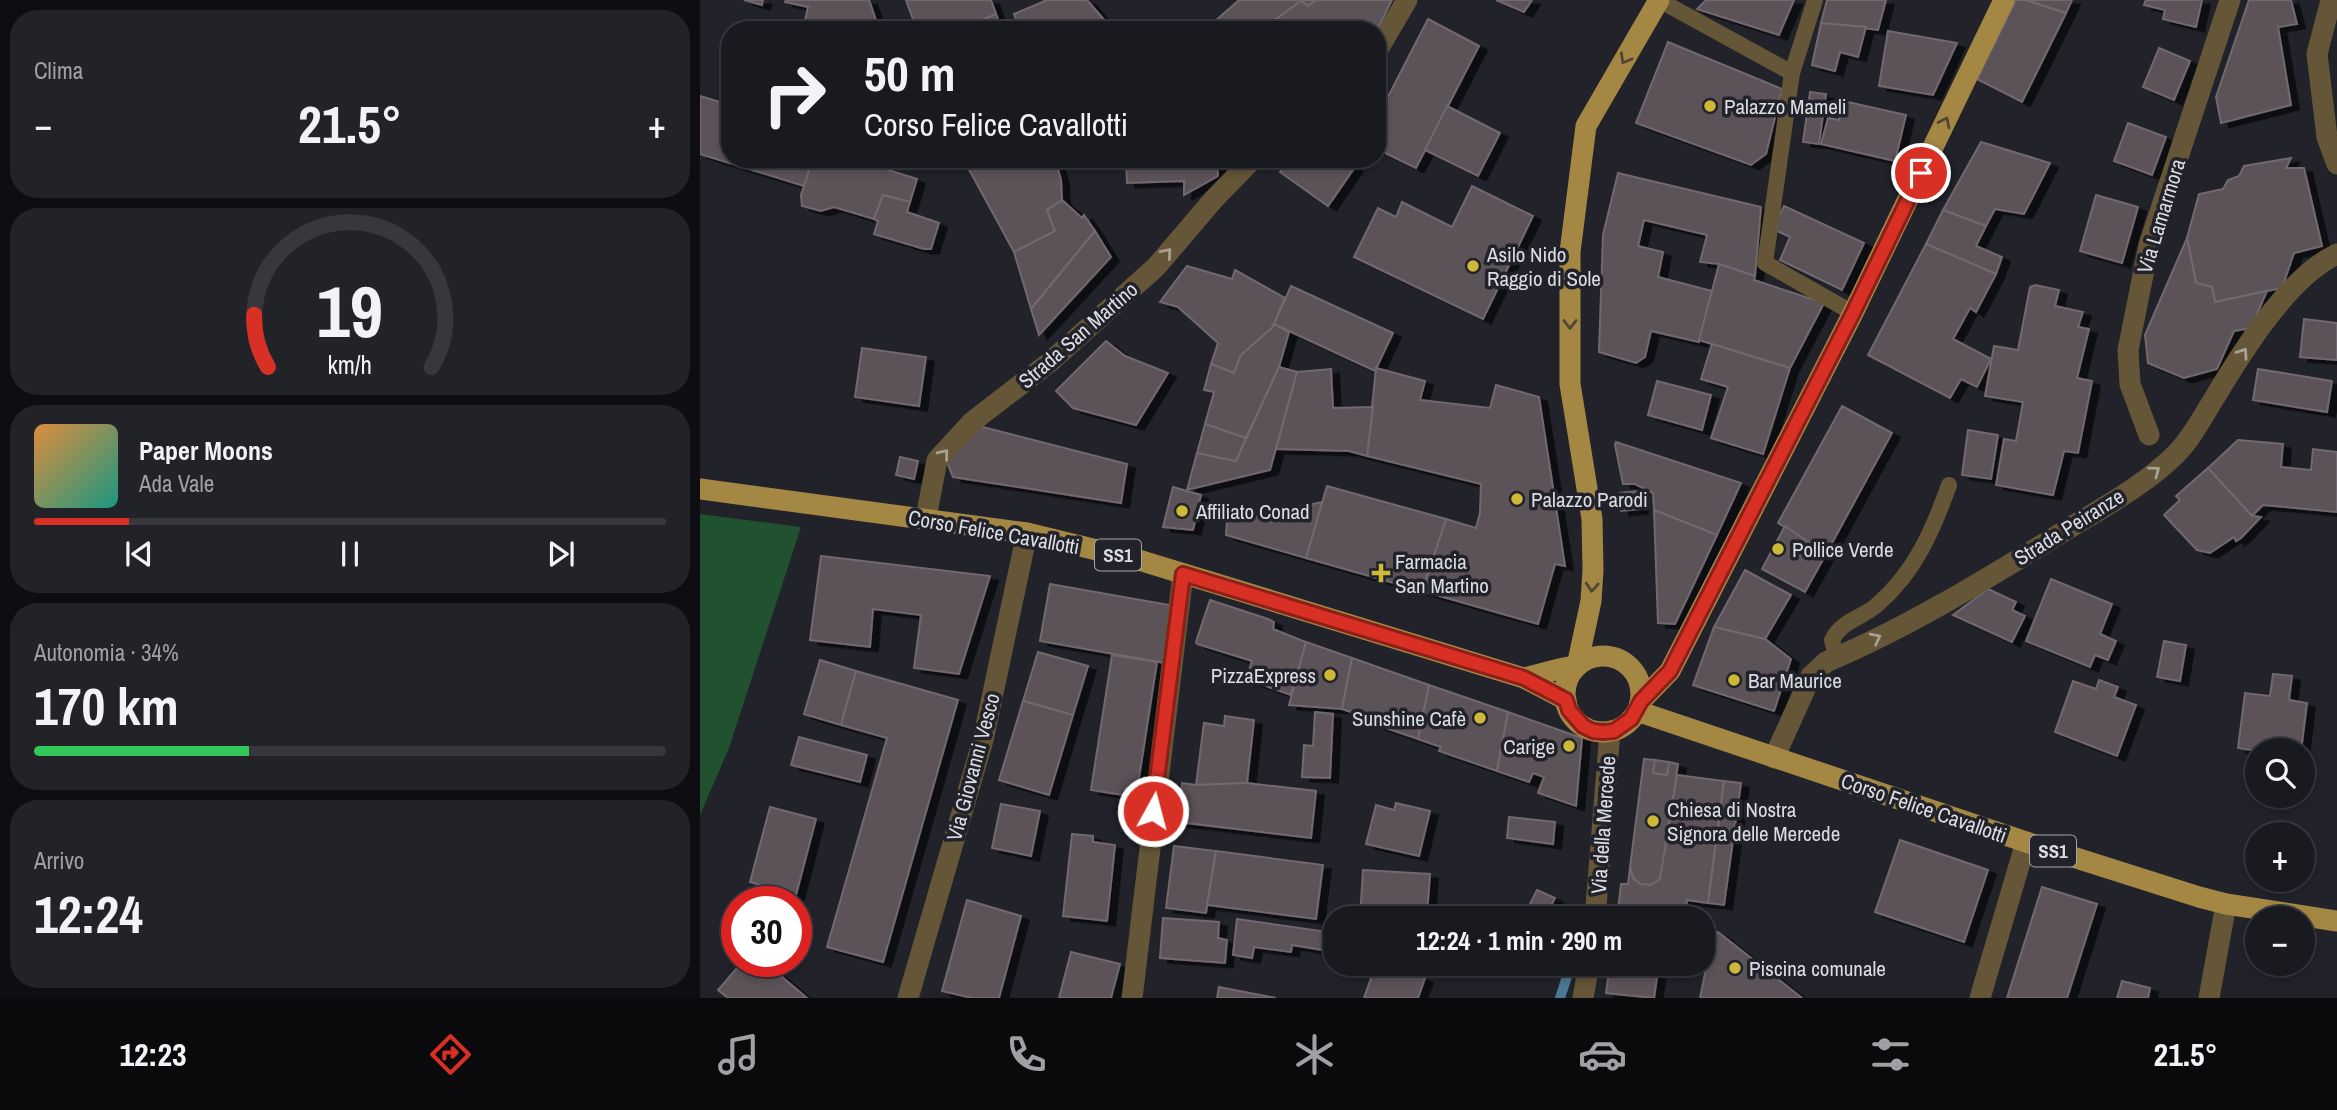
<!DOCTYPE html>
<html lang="it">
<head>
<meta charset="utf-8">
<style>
  :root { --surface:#191a20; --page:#222329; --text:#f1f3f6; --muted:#9fa1a5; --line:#37383e; --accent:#d93025 }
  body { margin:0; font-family:"Archivo Narrow",sans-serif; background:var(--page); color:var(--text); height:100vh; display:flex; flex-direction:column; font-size:26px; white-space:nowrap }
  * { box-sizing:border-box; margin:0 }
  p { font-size:23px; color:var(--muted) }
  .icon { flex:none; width:38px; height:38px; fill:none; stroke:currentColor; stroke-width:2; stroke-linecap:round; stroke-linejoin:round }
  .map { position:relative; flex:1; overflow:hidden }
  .panel { display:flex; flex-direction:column; gap:10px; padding:10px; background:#0e0e12; width:700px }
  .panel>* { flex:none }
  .banner { position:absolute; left:21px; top:21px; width:665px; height:147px; border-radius:28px; box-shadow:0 4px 10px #0003,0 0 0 2px var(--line); background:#191a20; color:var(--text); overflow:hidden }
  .fabs { position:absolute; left:1545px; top:738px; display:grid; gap:14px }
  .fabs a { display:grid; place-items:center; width:70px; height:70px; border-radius:50%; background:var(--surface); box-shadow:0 4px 10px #0003,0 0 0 2px var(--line); font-size:35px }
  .speed { position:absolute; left:21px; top:886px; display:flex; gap:14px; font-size:35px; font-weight:700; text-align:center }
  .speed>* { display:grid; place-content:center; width:91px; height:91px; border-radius:50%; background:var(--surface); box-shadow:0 4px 10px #0003,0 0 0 2px var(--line); line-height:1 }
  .speed .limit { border:10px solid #d22; background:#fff; color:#111 }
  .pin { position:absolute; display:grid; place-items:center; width:60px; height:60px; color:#fff; margin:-30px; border:4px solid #fff; border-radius:50%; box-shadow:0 2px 7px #0007 }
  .me { position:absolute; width:77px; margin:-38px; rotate:7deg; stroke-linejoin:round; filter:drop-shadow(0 0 5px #0008) }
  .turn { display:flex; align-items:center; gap:24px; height:147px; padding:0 28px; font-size:32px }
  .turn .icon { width:91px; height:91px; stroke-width:2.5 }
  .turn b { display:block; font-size:49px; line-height:60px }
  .big { font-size:52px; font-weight:700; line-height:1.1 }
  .panel .widget { flex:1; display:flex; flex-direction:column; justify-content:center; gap:10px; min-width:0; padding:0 24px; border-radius:28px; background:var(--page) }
  .panel .dial { align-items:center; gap:0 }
  .dial svg { height:182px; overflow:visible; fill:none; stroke:var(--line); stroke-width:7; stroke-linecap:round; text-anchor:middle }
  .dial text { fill:var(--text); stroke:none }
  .song { display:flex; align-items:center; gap:21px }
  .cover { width:84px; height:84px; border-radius:10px; background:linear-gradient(135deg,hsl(30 70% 55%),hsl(170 70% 35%)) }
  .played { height:7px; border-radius:4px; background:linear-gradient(90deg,var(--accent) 15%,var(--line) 15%) }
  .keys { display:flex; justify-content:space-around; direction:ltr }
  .heat { display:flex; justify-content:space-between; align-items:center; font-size:38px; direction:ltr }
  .charge { height:10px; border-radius:5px; background:linear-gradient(90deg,#34c759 34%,var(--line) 0) }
  .trip { position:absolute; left:623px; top:906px; width:392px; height:70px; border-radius:28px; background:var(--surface); box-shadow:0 4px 10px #0003,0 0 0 2px var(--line); font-weight:700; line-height:70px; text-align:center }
  .tab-bar { display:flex; height:112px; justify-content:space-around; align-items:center; background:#0a0a0d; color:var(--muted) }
  .tab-bar .icon { width:49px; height:49px }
  .tab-bar .selected { color:var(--accent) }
  .tab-bar b { font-size:32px; color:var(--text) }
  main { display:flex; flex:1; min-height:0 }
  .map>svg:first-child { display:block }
</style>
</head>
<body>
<main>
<section class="panel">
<div class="widget"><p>Clima</p>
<div class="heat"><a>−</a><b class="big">21.5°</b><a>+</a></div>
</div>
<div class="widget dial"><svg viewBox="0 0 100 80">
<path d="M14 69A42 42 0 1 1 86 69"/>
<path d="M14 69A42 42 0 0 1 8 46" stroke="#d93025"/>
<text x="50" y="56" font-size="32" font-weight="700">19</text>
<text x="50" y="72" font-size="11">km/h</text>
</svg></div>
<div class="widget">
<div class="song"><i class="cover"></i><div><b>Paper Moons</b><p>Ada Vale</p></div></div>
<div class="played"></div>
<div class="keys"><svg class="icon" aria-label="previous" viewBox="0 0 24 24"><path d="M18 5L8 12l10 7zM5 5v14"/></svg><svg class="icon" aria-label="pause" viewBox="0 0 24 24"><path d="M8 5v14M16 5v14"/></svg><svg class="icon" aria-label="next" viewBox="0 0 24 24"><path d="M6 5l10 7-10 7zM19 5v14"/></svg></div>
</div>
<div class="widget"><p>Autonomia · 34%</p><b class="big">170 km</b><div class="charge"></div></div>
<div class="widget"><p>Arrivo</p><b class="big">12:24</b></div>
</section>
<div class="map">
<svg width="1637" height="998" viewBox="0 0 1637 998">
  <defs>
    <filter id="shadow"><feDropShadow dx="8" dy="4.5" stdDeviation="0" flood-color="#0009"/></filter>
  </defs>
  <rect width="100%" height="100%" fill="#21222a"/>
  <polygon fill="#21522f" points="0,514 101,527 29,748 0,815"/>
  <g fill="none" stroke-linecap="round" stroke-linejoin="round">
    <polyline stroke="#4d7895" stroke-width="10" points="860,998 871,964"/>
  </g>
  <g fill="#5c5258" stroke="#72686f" stroke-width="2" filter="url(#shadow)">
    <polygon points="44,0 63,0 62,5"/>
    <polygon points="86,0 169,0 177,23 156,30 103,30 108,7 85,2"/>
    <polygon points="206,0 291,0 296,14 259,30 217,30"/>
    <polygon points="347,0 387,0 413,30 320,30 314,14"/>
    <polygon points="539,0 616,0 608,6 601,1 572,22 578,30 505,30"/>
    <polygon points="616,0 692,0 677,30 578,30 572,22 601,1 608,6"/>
    <polygon points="796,0 832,0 824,12"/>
    <polygon points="1006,0 1094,0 1079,35 997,9"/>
    <polygon points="1127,0 1186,0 1178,30 1121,23"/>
    <polygon points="1316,0 1326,0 1366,13 1322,102 1277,79"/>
    <polygon points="1326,0 1372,0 1366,13"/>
    <polygon points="1446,0 1502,0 1496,27 1463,19 1465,10 1444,5"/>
    <polygon points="1549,0 1591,0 1597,24 1578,27 1591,105 1521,123 1516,97"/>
    <polygon points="296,14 302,30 259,30"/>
    <polygon points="728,19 779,46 716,168 677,149 677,118"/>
    <polygon points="1121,23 1166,27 1158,57 1140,52 1135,71 1112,65"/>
    <polygon points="1188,31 1257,43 1233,95 1179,86"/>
    <polygon points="968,42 1082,89 1066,154 1051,165 936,123"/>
    <polygon points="1459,48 1490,61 1474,100 1443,87"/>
    <polygon points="1110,92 1126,94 1119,144 1103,142"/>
    <polygon points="0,96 30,105 30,159 113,159 104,186 0,154"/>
    <polygon points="1143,101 1206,115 1195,161 1121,144 1128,118 1139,120"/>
    <polygon points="747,106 800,133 778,176 725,150"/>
    <polygon points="1428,123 1466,137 1452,175 1414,161"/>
    <polygon points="1281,142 1350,163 1324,214 1295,209 1286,226 1243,210"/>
    <polygon points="1591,158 1586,168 1604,168 1622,246 1594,253 1582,288 1515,302 1512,287 1496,283 1487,238 1499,194 1523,189 1528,180 1539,176 1544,166"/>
    <polygon points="113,159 153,159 217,179 210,202 183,195 174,219 134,207 121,211 102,206 101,195"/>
    <polygon points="278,159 355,159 361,180 362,200 347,210 355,231 314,252 266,164"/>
    <polygon points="426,159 517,159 518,176 484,195 484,181 427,183"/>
    <polygon points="589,159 643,159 655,167 628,206 580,172"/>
    <polygon points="918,173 1061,207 1055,276 1019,264 1000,262 1007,235 944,220 938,246 963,252 958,277 1012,291 999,342 951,331 945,357 936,363 899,352 903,235"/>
    <polygon points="772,186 833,216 783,319 654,257 678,208 696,217 702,202 752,227"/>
    <polygon points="183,195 210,202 207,212 239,223 231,249 224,249 174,234 178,221 174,219"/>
    <polygon points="1396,195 1438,207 1422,263 1380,251"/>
    <polygon points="362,200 382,218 384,215 395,231 331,309 314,252 355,231 347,210"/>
    <polygon points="1084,206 1164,243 1142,290 1080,260 1090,237 1073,229"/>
    <polygon points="1243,210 1286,226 1276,246 1302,257 1296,274 1226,244"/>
    <polygon points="395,231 411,257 339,335 331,309"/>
    <polygon points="1487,238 1496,283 1512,287 1515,302 1567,291 1551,328 1534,331 1517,369 1484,378 1448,363 1445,335"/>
    <polygon points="1226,244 1296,274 1276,312 1270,308 1253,339 1291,359 1277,387 1261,379 1250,398 1168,355"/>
    <polygon points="1019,264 1055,276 1054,280 1124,303 1090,368 999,340"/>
    <polygon points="487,266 532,279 535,270 585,298 572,328 541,355 534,373 511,364 518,343 478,307 460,302"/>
    <polygon points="1335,285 1359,290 1355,306 1383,312 1378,327 1389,329 1377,378 1392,381 1378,453 1364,451 1353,495 1296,485 1304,439 1316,441 1323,402 1285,396 1294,346 1318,350 1330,287"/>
    <polygon points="591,286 693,333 675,371 574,324"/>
    <polygon points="1604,319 1637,323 1637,360 1600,357"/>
    <polygon points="574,324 589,332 579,367 546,438 505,424 514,392 504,390 511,364 534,373 541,355 572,328"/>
    <polygon points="406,341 425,356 468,373 436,425 373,408 356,391"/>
    <polygon points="1012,344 1090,368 1063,454 1011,438 1028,387 1001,379"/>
    <polygon points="162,348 226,357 219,406 155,397"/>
    <polygon points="579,367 597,372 570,470 487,490 497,453 536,461"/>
    <polygon points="676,368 725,381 720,400 790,408 796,385 839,397 865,566 855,564 838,624 722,591 746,519 776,528 780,513 781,484 667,456"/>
    <polygon points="631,369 633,408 673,407 667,456 649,451 576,449 597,372"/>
    <polygon points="1558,369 1632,381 1627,412 1553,400"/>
    <polygon points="957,381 1011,395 1002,430 948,415"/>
    <polygon points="1142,406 1192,433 1126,554 1078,523"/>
    <polygon points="505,424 546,438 536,461 497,453"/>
    <polygon points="279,426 427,464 421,503 253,477 247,462"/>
    <polygon points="1268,430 1298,435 1291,479 1262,475"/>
    <polygon points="1538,440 1583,444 1581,467 1611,470 1613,449 1637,452 1637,512 1563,505 1552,516 1508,468"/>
    <polygon points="916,442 1041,483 1017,535 954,510 953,493 935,484 923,484 915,445"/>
    <polygon points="200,457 218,461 214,479 196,475"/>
    <polygon points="1508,468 1552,516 1561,517 1541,538 1536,541 1534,537 1510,553 1497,550 1464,515 1480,500 1476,496"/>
    <polygon points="627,486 746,519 722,591 606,558"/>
    <polygon points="473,487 501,495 493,530 463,527"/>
    <polygon points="938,491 940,509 921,511 919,493"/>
    <polygon points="622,502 606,558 526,535 527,522"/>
    <polygon points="954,510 1017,535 975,624 958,623"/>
    <polygon points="1085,526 1126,554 1105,592 1062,569"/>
    <polygon points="121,556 290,576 259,674 214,668 221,615 173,609 170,647 110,640"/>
    <polygon points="1045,570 1091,595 1065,639 1014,627"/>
    <polygon points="1351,579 1412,604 1400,634 1416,641 1408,660 1395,655 1390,667 1326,641"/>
    <polygon points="350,584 475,606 465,663 340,641"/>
    <polygon points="1288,589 1316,602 1312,610 1325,616 1312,642 1253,615"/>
    <polygon points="510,600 568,619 574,622 573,629 606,642 591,695 546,679 552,661 497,644 496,642"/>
    <polygon points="1014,627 1065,639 1091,659 1074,711 993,685"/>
    <polygon points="1464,641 1486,645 1480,681 1457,677"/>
    <polygon points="606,642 652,658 642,709 589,705"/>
    <polygon points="338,652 388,666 373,715 323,701"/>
    <polygon points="412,655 457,662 436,797 391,790"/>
    <polygon points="652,658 729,685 718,739 677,725 678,721 642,709"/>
    <polygon points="120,660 156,671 141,725 104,714"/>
    <polygon points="156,671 258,700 183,962 127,947 187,738 141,725"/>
    <polygon points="1573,674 1592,676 1589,700 1607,703 1601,751 1558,751 1538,748 1545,693 1570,696"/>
    <polygon points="1399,680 1418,687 1414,697 1436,705 1417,756 1355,732 1373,681 1396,689"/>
    <polygon points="729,685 808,712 797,771 739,751 741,747 718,739"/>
    <polygon points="323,701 373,715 349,795 299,780"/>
    <polygon points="615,712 633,714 630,778 602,777 604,745 613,746"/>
    <polygon points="808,712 882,738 876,806 838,793 844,777 833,773 829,782 797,771"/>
    <polygon points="525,716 554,720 547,783 496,785 504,723 524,726"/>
    <polygon points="99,737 167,755 160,782 91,765"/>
    <polygon points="944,759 955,760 953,773 967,775 969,762 978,764 962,874 956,884 946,886 940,884 933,878 930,867"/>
    <polygon points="955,760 969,762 967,775 953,773"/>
    <polygon points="977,775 1024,781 1008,903 987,900 984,919 917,919 921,884 928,884 930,867 933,878 940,884 951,885 960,879"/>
    <polygon points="1024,781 1041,783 1024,905 1008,903"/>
    <polygon points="482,783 496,785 547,783 616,791 611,838 478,822"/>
    <polygon points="696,803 730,811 719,856 666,844 676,805 694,810"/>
    <polygon points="301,804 340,811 331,856 292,848"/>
    <polygon points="70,807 116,819 96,895 50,882"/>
    <polygon points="809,817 855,822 853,844 807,838"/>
    <polygon points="372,834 393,836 393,842 415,845 407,921 363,916"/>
    <polygon points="1200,840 1288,870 1264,942 1175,912"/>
    <polygon points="474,846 516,851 506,913 466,908"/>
    <polygon points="516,851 623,865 616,919 507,905"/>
    <polygon points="663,870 730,874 727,914 715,913 715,919 660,919"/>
    <polygon points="1342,887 1397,904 1367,998 1307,998"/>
    <polygon points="837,890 855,898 844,919 825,919 823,918"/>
    <polygon points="267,900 321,916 299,998 272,998 242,991"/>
    <polygon points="776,906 795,909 793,919 774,919"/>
    <polygon points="463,918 519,922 518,938 527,940 525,963 460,958"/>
    <polygon points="537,919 635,933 635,952 592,945 591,952 554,947 552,958 533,955"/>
    <polygon points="1018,932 1102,998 1000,998 1012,939"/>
    <polygon points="371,952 420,964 411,998 359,998"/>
    <polygon points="43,961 63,961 107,998 28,998 18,990"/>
    <polygon points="910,964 959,964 954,998 906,993"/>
    <polygon points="675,967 701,976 703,970 725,978 718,998 664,998"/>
    <polygon points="1422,981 1450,988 1448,998 1417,998"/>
    <polygon points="519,987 576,998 517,998"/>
  </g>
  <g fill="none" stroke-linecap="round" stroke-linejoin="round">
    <g stroke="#645637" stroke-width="16">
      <polyline points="959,0 1092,73 1065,263 1153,313"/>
      <polyline points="1092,73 1115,0"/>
      <path d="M1136,657L1132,640C1142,620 1163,618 1178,604C1215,572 1233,530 1249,485"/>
    </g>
    <g stroke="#645637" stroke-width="21">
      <polyline points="1631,0 1617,54 1627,137 1637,164"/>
      <polyline points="677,51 707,0"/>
      <polyline points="1449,435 1430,384 1428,350 1449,245 1530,0"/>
      <polyline points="226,518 237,460 272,422 350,362 456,267 514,199 553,159"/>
      <path d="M1074,758L1111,676L1126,662C1209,627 1286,579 1363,532C1400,509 1444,486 1476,454C1492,438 1503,416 1515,397C1542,352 1588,277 1637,254"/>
      <polyline points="895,919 910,731"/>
      <polyline points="208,998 283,740 327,533"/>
      <polyline points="432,998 483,574"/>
      <polyline points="883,998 889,964"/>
      <polyline points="1280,998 1326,842"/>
      <polyline points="1509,998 1526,904"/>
    </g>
    <g stroke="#a58744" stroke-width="21">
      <polyline points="0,489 327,533 442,561 824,678 866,700"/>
      <circle cx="903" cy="694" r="38"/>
      <path d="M824,678C842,674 858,668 877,666L891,601L893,570L892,519L870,384V252L886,126L959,0"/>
      <polyline points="941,701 970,671 1153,313 1304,0"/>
      <polyline points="937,711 1326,842 1499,897 1526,904 1637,921"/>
    </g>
  </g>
  <defs><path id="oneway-chevron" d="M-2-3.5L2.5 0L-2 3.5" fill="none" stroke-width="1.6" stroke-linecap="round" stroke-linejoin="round" transform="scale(1.75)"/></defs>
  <g stroke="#4f4533">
    <use href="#oneway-chevron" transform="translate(925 59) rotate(120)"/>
    <use href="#oneway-chevron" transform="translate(1245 122) rotate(-64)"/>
    <use href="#oneway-chevron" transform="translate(870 324) rotate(90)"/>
    <use href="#oneway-chevron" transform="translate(892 587) rotate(94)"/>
  </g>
  <g stroke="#a6a096">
    <use href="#oneway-chevron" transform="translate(467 253) rotate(-49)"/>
    <use href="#oneway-chevron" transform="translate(1543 353) rotate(-55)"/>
    <use href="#oneway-chevron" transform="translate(244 454) rotate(-51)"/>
    <use href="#oneway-chevron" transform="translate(1455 471) rotate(-37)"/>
    <use href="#oneway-chevron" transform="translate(1176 638) rotate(-27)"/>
  </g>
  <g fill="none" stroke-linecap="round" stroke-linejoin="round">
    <g stroke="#8d1f18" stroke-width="18">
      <polyline id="route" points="453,811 483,574 824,678 866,700 869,710 883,726 893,731 903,732 914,731 931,719 941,701 970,671 1153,313 1221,173"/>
    </g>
    <use href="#route" stroke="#d93025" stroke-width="12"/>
  </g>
  <g fill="#ceb837" stroke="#21222a" stroke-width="2.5">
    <circle cx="1010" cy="106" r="7"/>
    <circle cx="773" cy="266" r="7"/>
    <circle cx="817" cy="499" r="7"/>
    <circle cx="482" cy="511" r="7"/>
    <circle cx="1078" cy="549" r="7"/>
    <path d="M677.5 562.5h7v7h7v7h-7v7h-7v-7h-7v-7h7z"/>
    <circle cx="630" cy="675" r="7"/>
    <circle cx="1034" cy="680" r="7"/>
    <circle cx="780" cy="718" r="7"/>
    <circle cx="869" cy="746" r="7"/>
    <circle cx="953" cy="821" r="7"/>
    <circle cx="1035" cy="968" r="7"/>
  </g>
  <g text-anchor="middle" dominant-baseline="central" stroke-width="7" stroke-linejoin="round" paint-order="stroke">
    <g fill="#21222a" stroke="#a4a5ac" stroke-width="2">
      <rect x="395" y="539.5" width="46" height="31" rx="5"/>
      <rect x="1330" y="835.5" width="46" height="31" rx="5"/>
    </g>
    <g font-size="19" font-weight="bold" fill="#dcdde3">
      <text x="418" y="555">SS1</text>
      <text x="1353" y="851">SS1</text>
    </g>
    <g font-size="21" fill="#dcdde3" stroke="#21222a" text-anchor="start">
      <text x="1024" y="106">Palazzo Mameli</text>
      <text x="787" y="254">Asilo Nido<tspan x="787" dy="24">Raggio di Sole</tspan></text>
      <text x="831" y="499">Palazzo Parodi</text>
      <text x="496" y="511">Affiliato Conad</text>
      <text x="1092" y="549">Pollice Verde</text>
      <text x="695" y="561">Farmacia<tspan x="695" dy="24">San Martino</tspan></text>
      <text x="616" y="675" text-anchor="end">PizzaExpress</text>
      <text x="1048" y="680">Bar Maurice</text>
      <text x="766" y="718" text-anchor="end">Sunshine Cafè</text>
      <text x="855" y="746" text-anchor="end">Carige</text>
      <text x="967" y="809">Chiesa di Nostra<tspan x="967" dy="24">Signora delle Mercede</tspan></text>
      <text x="1049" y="968">Piscina comunale</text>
    </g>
    <g font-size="21" fill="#dcdde3" stroke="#21222a">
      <text transform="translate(1461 216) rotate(-73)">Via Lamarmora</text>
      <text transform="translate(378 335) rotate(-41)">Strada San Martino</text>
      <text transform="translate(1369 527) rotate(-32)">Strada Peiranze</text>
      <text transform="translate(294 532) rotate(10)">Corso Felice Cavallotti</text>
      <text transform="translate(273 767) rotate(-75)">Via Giovanni Vesco</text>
      <text transform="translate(1224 808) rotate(19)">Corso Felice Cavallotti</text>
      <text transform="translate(903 825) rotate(-86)">Via della Mercede</text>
    </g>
  </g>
</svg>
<div class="fabs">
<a><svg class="icon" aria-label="search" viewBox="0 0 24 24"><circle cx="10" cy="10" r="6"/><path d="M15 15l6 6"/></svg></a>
<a>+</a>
<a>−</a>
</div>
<div class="speed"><div class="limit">30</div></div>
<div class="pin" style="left:1221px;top:173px;background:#d93025"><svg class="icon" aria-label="arrive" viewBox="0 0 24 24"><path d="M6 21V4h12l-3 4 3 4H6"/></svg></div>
<svg class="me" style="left:453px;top:811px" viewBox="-20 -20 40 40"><circle r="17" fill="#d93025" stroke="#fff" stroke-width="3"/><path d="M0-11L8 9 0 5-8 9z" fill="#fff"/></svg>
<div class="trip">12:24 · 1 min · 290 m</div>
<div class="banner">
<div class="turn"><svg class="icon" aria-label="right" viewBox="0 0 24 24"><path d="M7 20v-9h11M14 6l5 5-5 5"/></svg><div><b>50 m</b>Corso Felice Cavallotti</div></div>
</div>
</div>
</main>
<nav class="tab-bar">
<b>12:23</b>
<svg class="icon selected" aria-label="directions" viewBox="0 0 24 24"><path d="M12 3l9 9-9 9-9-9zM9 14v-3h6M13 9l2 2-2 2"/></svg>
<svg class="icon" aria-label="music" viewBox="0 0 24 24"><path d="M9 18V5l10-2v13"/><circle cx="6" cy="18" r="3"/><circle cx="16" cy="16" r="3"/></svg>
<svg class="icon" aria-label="phone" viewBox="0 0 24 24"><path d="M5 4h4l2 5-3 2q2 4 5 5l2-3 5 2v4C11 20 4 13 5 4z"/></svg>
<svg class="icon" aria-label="climate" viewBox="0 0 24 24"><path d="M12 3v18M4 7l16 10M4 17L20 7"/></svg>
<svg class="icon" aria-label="car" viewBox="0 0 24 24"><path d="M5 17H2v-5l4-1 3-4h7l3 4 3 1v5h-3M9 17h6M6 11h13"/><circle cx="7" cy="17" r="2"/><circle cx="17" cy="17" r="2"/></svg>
<svg class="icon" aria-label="filters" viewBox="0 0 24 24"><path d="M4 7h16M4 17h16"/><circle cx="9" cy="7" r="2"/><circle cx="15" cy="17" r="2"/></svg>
<b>21.5°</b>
</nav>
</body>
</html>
